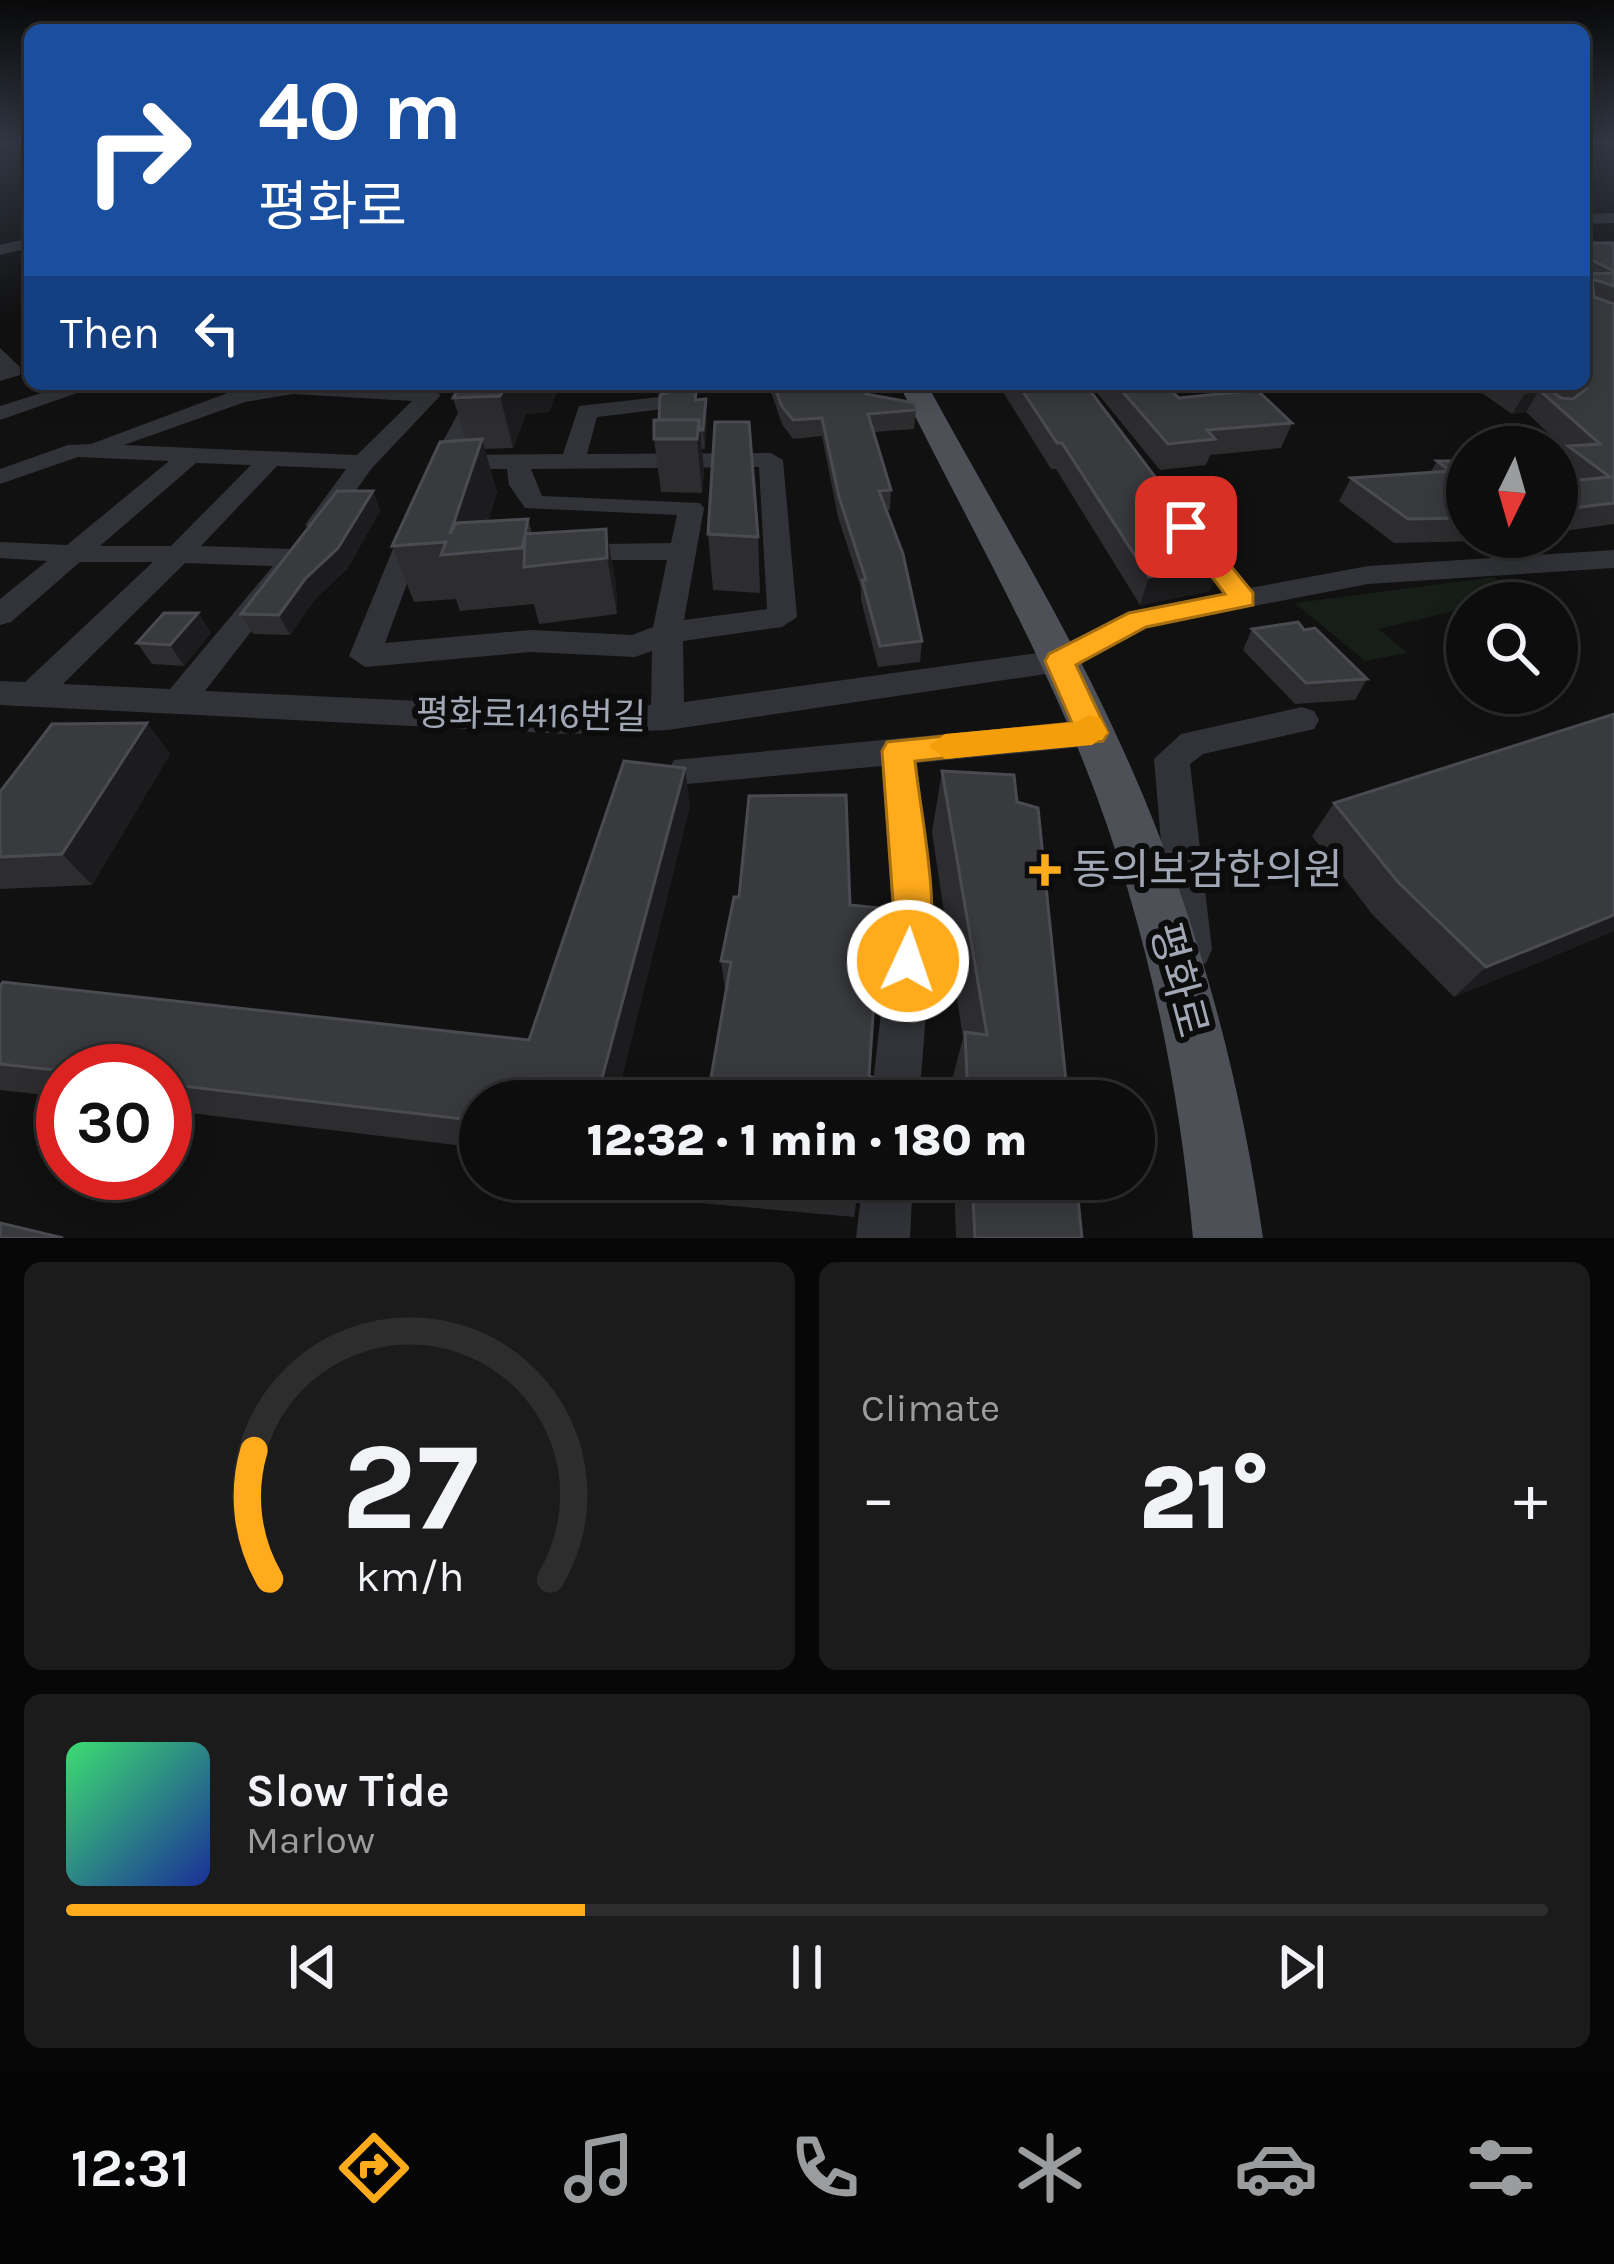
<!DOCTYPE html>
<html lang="en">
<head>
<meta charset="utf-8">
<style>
  :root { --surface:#0d0d0e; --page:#1b1b1c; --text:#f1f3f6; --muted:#9a9c9e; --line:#2d2d2e; --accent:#ffab1c }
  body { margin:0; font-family:Karla,"Noto Sans KR",sans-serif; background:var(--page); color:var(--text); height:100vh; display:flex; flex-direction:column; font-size:45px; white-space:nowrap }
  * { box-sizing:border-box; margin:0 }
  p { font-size:39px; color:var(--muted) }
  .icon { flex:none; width:66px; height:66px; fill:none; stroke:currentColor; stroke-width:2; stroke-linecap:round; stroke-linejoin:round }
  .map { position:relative; height:1238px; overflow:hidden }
  .details { display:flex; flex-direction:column; gap:24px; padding:24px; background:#070708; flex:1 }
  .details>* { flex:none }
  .hud { position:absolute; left:24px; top:24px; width:1566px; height:366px; border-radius:18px; box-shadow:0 6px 30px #0003,0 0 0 3px var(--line); background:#1a4fa0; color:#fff; overflow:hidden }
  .needle { width:78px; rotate:185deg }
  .buttons { position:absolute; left:1446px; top:426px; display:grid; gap:24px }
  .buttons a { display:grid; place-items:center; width:132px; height:132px; border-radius:50%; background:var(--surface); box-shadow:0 6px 30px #0003,0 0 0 3px var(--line); font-size:60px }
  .speed { position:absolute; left:36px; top:1044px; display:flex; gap:24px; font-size:60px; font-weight:700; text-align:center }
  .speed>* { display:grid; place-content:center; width:156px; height:156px; border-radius:50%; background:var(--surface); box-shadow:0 6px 30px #0003,0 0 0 3px var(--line); line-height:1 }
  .speed .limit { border:18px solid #d22; background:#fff; color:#111 }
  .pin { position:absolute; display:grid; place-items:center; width:102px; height:102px; color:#fff; margin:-51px; border-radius:24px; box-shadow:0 6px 18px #0006 }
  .me { position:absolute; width:132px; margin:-66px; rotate:3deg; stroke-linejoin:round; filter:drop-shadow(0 0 9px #0008) }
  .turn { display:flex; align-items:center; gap:42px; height:252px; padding:0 36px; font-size:54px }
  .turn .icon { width:156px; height:156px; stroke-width:2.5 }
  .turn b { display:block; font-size:84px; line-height:102px }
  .then { display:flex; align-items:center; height:114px; padding:0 36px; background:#0003; gap:24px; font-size:45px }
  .big { font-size:90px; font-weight:800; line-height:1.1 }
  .details .widget { flex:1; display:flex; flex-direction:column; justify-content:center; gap:18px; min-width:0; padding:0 42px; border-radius:18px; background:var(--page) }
  .details .dial { align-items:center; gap:0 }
  .dial svg { height:312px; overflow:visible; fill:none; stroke:var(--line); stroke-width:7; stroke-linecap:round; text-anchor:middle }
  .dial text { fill:var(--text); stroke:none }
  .song { display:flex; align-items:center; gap:36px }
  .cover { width:144px; height:144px; border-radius:18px; background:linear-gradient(135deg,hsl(140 70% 55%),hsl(230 70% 35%)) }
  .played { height:12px; border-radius:6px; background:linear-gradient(90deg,var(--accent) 35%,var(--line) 35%) }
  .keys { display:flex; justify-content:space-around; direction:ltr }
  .heat { display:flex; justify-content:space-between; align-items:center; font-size:66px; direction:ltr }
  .details .tiles { flex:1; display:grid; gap:24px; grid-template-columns:1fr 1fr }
  .widget:last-child { grid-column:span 2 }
  .trip { position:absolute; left:459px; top:1080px; width:696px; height:120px; border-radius:60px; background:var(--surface); box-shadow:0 6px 30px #0003,0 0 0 3px var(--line); font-weight:800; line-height:120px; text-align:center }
  .tabs { display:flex; height:192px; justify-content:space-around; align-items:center; background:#050506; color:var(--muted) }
  .tabs .icon { width:84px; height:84px }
  .tabs .active { color:var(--accent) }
  .tabs b { font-size:54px; color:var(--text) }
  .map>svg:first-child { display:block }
</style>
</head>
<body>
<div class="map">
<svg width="1614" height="1238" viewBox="0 0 1614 1238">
  <rect width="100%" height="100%" fill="#111112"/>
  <polygon fill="#171d17" points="1494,577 1513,596 1467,603 1467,608 1379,629 1407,653 1365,661 1295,603"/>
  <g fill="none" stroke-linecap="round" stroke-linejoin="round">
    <g fill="#313338" fill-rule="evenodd">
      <polygon points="1614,213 1614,223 1584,224 1584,214"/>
      <polygon points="30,238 30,248 0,255 0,245"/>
      <polygon points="0,348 20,367 20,375 0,381"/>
      <polygon points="70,384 103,384 0,420 0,406"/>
      <path d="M277,384L430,389L441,395L372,468L327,531L318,533L305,525L346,469L277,466L201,546L294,549L308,558L205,691L568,708L651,705L652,651L635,657L531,652L365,667L349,656L402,527L415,519L428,527L385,643L531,630L632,635L653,627L667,560H605L591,552L605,544L671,543L677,515L525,508L509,485L507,469H452L444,483H426L423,478L474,384H496L459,455L563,454L579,406L659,397L682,384H709L672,408L597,417L587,454L771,453L783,460L797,617L782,627L683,641L684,702L1052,651L1127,612L1223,593L1182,538L1195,530L1205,532L1250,588L1368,566L1614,550V568L1368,584L1146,627L1059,672L668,730L568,734L0,705V681L25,682L153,562H80L11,622L0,625V599L47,561L0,558V542L67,545L169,461L78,457L0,484V469L68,445L91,444L233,391ZM293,394L412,401L357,455L124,445L245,402ZM196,463L251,465L171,546H100ZM759,467L767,609L684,620L704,508L700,503L542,496L531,469ZM185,563L273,566L170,689L63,684Z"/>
      <polygon points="1302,707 1314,711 1319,720 1314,729 1203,754 1190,764 1212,949 1206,963 1191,969 1176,963 1170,949 1154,759 1181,734"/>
      <polygon points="1092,720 1104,724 1109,733 1104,742 1092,746 917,763 934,915 919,1101 871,1101 892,915 882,766 687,784 674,780 669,770 674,760"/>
      <polygon points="863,1179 913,1179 910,1238 856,1238"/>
    </g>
    <path fill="#4d5057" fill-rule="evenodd" d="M899,384H927C989,499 1059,611 1114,730C1190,892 1238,1061 1263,1238H1193C1177,1062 1139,890 1069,727C1019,610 955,498 899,384Z"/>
  </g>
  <g fill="#2d2d30">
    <polygon points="1584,243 1614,243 1614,524 1557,532 1557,482 1569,481 1557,472 1557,462 1565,449 1526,412 1512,414 1469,384 1584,384"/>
    <polygon points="461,384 560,384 549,412 526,414 513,448 484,449 497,492 488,521 528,519 532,533 606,529 616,585 617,614 539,624 534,604 460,611 456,599 414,602 392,546 466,440 453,398"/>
    <polygon points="768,384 863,384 866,394 916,410 914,429 874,432 891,490 890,510 886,510 922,641 920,662 878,667 861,600 861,588 838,517 822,436 793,439 782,424"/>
    <polygon points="998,384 1085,384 1180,510 1178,516 1210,591 1140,605 1056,469 1051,469"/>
    <polygon points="1090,384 1164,384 1179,398 1292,423 1281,448 1210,455 1206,465 1160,470"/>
    <polygon points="687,391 697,400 707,418 705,449 702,449 704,472 702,493 661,492 654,439 659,420"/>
    <polygon points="1437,461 1467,461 1467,537 1516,537 1485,541 1394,543 1339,501 1351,478 1430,473"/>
    <polygon points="373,491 380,511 347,569 315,599 290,635 253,634 241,614"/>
    <polygon points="708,534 758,537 760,593 713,590"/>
    <polygon points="198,613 211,633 184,666 152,664 137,643"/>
    <polygon points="1252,629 1304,630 1367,679 1355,700 1295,704 1243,650"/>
    <polygon points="1614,714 1614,931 1454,997 1372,914 1312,836 1334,803"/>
    <polygon points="147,723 170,754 92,885 0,889 0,792"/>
    <polygon points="942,771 1017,802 1068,1101 951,1101 951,1084 963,1038 932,832"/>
    <polygon points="690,806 616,1101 480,1101 480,1148 165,1110 165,1071 63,1071 63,1097 0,1090 0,986 529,1040"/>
    <polygon points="850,905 869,1076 881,1101 725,989 721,961"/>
    <polygon points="860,1179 854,1217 699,1203 693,1181"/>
    <polygon points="954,1179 1076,1179 1082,1238 956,1238"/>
  </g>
  <g fill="#1c1c1e">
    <polygon points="506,384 560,384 549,412 526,414 513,448 500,396"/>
    <polygon points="1539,390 1526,412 1512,414 1526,392"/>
    <polygon points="706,399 707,418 705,449 703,430"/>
    <polygon points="699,420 704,472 702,493 697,439"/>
    <polygon points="482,439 497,492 480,551 450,534"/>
    <polygon points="373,491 380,511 347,569 315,599 290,635 279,615"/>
    <polygon points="606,529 616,585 617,614 607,558"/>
    <polygon points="1221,563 1210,591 1140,605 1149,577"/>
    <polygon points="198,613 211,633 184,666 170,645"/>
    <polygon points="147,723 170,754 92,885 62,854"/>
    <polygon points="685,768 690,806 616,1101 609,1101 601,1082"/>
    <polygon points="1614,915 1614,931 1454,997 1486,967"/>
    <polygon points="536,1078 547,1101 530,1101"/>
  </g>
  <g fill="#393a3e" stroke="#4a4b51" stroke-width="3">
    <polygon points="1584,243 1614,243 1614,271 1584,256"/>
    <polygon points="1614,273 1614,286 1592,279 1594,297 1614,304 1614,503 1557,510 1557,482 1610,477 1568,446 1600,444 1539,390 1526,392 1513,384 1543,384 1561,398 1573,399 1586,389 1579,384 1584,384 1584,274"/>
    <polygon points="461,384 506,384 500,396 453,398"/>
    <polygon points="774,384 863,384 866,394 915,403 916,410 868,414 891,490 879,491 903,554 922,641 880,646 862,580 866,580 839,497 822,418 793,420 781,405"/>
    <polygon points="1018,384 1085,384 1180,510 1173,510 1221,563 1149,577 1062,443 1057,443"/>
    <polygon points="1116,384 1164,384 1179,398 1257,390 1292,423 1207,430 1215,439 1168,444"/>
    <polygon points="686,385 685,391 696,392 695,400 706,399 703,430 700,430 699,420 659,420 660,395"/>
    <polygon points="654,420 699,420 697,439 654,439"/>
    <polygon points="715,422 749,422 758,537 708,534"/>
    <polygon points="482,439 450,534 456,523 528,519 525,534 606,529 607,558 524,567 525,535 522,548 441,555 446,542 392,546 440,442"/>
    <polygon points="1437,461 1467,461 1467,518 1408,519 1351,478 1450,471"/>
    <polygon points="337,491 373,491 338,548 305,579 279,615 241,614"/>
    <polygon points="164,613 198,613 170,645 137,643"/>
    <polygon points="1298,622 1304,630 1315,628 1367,679 1306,683 1252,629"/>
    <polygon points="1614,714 1614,915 1486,967 1398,882 1334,803"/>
    <polygon points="147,723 62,854 0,857 0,792 52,724"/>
    <polygon points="624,761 685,768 601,1082 536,1078 530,1101 480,1101 480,1121 165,1084 165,1071 63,1071 0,1064 0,986 3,982 529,1040"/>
    <polygon points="942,771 1014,775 1017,802 1038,808 1068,1101 968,1101 965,1032 987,1035"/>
    <polygon points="846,795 850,905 880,908 869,1076 881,1081 881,1101 707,1101 731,962 721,961 734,897 739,897 749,796"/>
    <polygon points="694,1179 859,1179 856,1196 693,1181"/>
    <polygon points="972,1179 1076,1179 1082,1238 975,1238"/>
    <polygon points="0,1223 63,1238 0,1238"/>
  </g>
  <linearGradient id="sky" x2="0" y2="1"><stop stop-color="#09090a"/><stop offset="0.45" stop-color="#323844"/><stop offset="1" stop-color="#323844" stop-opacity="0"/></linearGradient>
  <rect width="1614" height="317" fill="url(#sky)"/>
  <path fill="#ffab1c" stroke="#a66f12" stroke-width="3" d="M1186,520L1195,522L1253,593V605L1146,627L1076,665L1108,733L1103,741L915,761C921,820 945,921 922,974L908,980L895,974L889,961L894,915L882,751L887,742L1072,723L1045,661L1049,654L1129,613L1225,594L1174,527Z"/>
  <polygon fill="#f59e0b" points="1089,715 1100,718 1108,733 1092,745 945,759 929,746 945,734 1076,722"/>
  <path fill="#ffab1c" stroke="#0c0c0d" stroke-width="4.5" d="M1039 852h12v12h12v12h-12v12h-12v-12h-12v-12h12z"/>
  <g text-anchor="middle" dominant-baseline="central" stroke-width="12" stroke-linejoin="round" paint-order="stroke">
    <g font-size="36" fill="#a1a7b4" stroke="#0c0c0d">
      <text transform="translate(531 715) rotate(1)">평화로1416번길</text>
    </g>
    <g font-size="42" fill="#a1a7b4" stroke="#0c0c0d" text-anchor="start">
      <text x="1072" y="870">동의보감한의원</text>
    </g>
    <g font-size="42" fill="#a1a7b4" stroke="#0c0c0d">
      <text transform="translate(1179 980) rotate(75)">평화로</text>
    </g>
  </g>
</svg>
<div class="buttons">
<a><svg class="needle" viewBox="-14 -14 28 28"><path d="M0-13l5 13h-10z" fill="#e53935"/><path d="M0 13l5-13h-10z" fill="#9a9c9e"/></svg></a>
<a><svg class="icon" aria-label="search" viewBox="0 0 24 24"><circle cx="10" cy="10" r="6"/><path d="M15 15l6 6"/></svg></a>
</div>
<div class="speed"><div class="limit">30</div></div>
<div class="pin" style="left:1186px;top:527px;background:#d93025"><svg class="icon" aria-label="arrive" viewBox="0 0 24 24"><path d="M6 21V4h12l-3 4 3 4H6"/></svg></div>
<svg class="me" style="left:908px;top:961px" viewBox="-20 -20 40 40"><circle r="17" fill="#ffab1c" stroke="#fff" stroke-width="3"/><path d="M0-11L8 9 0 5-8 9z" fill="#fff"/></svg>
<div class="trip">12:32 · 1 min · 180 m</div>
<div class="hud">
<div class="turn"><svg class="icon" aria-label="right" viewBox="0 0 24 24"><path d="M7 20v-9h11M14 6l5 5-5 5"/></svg><div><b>40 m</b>평화로</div></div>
<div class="then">Then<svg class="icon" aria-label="left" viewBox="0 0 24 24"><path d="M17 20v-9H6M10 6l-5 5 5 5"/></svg></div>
</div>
</div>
<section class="details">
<div class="tiles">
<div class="widget dial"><svg viewBox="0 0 100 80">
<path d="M14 69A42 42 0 1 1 86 69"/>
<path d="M14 69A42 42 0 0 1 10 36" stroke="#ffab1c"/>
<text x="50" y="56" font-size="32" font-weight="700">27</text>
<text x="50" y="72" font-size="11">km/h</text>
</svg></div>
<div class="widget"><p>Climate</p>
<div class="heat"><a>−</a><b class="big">21°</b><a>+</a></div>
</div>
<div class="widget">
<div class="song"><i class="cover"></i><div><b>Slow Tide</b><p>Marlow</p></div></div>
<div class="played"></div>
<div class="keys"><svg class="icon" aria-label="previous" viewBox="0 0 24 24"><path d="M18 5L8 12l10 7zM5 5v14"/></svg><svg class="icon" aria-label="pause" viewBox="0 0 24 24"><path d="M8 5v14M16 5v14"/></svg><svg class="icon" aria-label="next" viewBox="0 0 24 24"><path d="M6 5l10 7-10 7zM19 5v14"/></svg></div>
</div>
</div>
</section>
<nav class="tabs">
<b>12:31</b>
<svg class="icon active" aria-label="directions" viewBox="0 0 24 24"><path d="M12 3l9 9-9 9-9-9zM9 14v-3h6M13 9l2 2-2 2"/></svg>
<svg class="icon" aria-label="music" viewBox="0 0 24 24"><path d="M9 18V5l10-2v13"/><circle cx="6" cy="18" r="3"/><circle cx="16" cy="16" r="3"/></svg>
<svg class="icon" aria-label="phone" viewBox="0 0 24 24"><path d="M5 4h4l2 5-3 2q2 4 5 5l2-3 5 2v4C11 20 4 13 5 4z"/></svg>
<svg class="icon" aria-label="climate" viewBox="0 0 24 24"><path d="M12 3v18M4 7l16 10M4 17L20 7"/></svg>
<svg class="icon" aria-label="car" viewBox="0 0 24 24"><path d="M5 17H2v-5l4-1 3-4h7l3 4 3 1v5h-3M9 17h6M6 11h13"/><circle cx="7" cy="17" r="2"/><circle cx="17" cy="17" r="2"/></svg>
<svg class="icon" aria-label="filters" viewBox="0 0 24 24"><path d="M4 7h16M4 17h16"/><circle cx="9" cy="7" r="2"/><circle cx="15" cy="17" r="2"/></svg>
</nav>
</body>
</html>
